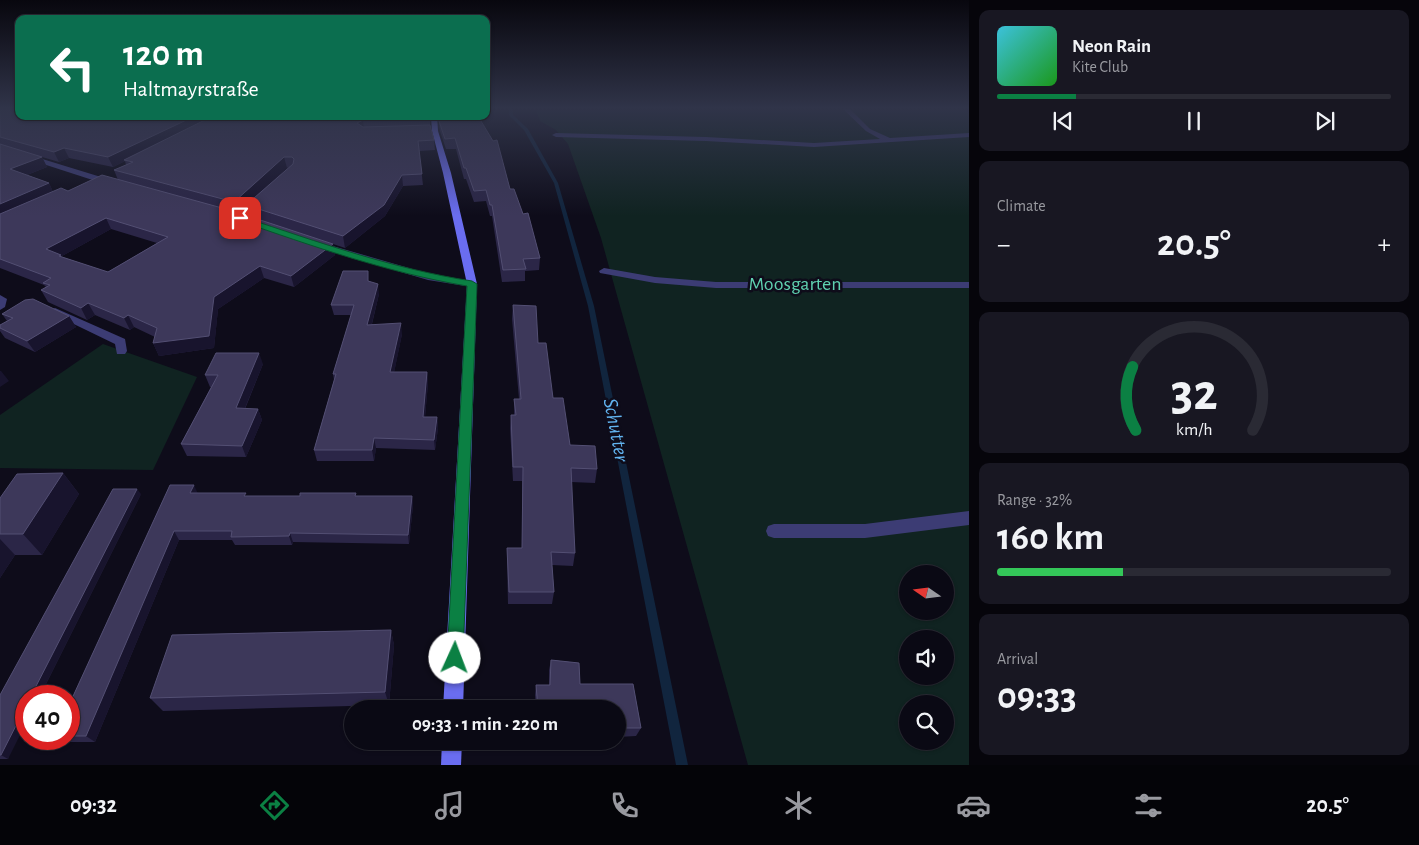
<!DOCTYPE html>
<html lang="en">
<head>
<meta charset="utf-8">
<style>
  :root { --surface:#0a0914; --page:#181722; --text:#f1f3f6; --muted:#999aa0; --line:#2a2a34; --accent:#0b8043 }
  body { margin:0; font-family:"Alegreya Sans",sans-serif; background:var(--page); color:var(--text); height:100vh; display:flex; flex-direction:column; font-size:19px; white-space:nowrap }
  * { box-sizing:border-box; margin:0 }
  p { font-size:16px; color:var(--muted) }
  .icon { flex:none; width:28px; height:28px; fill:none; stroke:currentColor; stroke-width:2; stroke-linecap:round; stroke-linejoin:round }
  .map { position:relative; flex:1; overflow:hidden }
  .panel { display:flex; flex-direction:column; gap:10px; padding:10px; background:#06050b; width:450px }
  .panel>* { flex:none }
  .banner { position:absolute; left:15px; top:15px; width:475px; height:105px; border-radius:10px; box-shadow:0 1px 4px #0004,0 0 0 1px var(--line); background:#0b6e4f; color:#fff; overflow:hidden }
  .needle { width:32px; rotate:284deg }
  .fabs { position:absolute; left:899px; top:565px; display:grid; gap:10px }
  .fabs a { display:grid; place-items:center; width:55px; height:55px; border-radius:50%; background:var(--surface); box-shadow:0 1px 4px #0004,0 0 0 1px var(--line); font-size:25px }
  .speed { position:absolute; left:15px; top:685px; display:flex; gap:10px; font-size:25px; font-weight:700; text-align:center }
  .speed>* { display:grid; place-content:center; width:65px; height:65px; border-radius:50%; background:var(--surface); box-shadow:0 1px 4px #0004,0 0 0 1px var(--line); line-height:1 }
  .speed .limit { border:8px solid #d22; background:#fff; color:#111 }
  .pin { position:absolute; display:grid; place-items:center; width:42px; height:42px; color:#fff; margin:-21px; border-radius:10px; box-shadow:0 2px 8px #0006 }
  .me { position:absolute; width:55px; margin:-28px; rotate:2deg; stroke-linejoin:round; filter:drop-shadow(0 0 4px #0008) }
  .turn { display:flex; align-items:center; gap:18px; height:105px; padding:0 25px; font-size:22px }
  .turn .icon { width:65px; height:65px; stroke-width:2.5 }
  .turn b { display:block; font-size:35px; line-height:42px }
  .big { font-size:38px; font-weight:700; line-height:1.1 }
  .panel .card { flex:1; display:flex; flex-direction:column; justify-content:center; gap:8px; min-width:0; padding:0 18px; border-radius:10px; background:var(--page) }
  .panel .dial { align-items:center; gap:0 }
  .dial svg { height:130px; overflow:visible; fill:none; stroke:var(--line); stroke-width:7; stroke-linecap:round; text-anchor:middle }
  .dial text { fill:var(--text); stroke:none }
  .song { display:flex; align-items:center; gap:15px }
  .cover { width:60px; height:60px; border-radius:8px; background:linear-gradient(135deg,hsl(190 70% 55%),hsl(120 70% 35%)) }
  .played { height:5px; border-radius:2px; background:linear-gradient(90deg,var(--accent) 20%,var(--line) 20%) }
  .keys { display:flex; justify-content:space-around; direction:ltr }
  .heat { display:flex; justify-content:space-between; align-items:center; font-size:28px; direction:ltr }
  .charge { height:8px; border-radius:4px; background:linear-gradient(90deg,#34c759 32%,var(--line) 0) }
  .trip { position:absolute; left:344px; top:700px; width:282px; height:50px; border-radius:25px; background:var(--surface); box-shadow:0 1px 4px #0004,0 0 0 1px var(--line); font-weight:700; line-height:50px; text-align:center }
  .tabs { display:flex; height:80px; justify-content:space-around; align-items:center; background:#040408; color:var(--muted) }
  .tabs .icon { width:35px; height:35px }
  .tabs .current { color:var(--accent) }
  .tabs b { font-size:22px; color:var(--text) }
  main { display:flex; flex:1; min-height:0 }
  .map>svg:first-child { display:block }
</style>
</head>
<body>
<main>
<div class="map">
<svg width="969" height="765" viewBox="0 0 969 765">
  <rect width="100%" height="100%" fill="#0e0c1a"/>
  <g fill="#102321" fill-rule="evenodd">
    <path d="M963,109L969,113V765H748L601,238L568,144L556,130L540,121L536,110ZM908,574H945V611H908ZM908,639H945V676H908ZM908,704H945V741H908Z"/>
    <polygon points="103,344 197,377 153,470 0,468 0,415"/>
  </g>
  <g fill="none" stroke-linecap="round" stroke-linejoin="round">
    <polygon fill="#11253e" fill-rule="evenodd" points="509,109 513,109 513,115 528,129 558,183 594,306 688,765 676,765 588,306 554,183 524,130 509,115"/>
    <g fill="#3c3c74" fill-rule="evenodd">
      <polygon points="843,109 850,109 870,129 890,138 969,133 969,137 814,147 706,141 556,137 552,135 556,133 706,137 814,143 880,139 866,131"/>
      <polygon points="604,268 655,277 716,282 969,282 969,288 716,288 655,283 600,273 599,271"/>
      <polygon points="55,308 125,339 127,351 125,354 117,354 115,344 51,313 50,311"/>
      <polygon points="969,511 969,525 865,538 774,538 768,536 766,531 768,526 774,524 865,524"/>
    </g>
    <g fill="#3c3c74" fill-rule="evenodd">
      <polygon points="0,146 114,181 115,183 108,185 0,150"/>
      <polygon points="319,242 433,275 472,281 477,284 472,287 428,280 316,247 314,245"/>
      <polygon points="0,295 7,299 5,307 0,310"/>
    </g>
    <g fill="#6a6df0" fill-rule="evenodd">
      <polygon points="431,116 437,116 438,131 451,173 477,284 463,709 443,709 467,284 443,173 432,131"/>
      <polygon points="442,741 462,741 461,765 441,765"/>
    </g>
  </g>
  <g fill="#2b2647" fill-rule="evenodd">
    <path d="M0,109L430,116V125L434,140L435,150L419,151L423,185L403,186L385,216L345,248L333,244L335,255L294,287L264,278L218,309L214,348L159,356L153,343L155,337L134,327L130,330L95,315L87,320L48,302L41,290L46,287L44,285L0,268ZM42,157L59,162L69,158L113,167L125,161L126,165L114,170L118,180L68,191L53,192L49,183L27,175L47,167ZM289,167L246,205L250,216L238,212L287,168ZM111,229L157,243L108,272L62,257V256Z"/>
    <polygon points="438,116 480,116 481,121 510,189 523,214 540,258 539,270 525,271 525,281 502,282 492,216 490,216 486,201 474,202 466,179 464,179 456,149 446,149 440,131"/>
    <polygon points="369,282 379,294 372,324 402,334 394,372 427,372 428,383 425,417 437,417 438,428 435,450 376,448 374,461 317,461 314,450 334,380 333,374 351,315 334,315 331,305"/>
    <polygon points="513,305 538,343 553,398 570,445 597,469 595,483 571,482 575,553 573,566 552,565 554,592 552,604 508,604 507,561 507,548 522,548 522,481 513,481 510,428 511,415 514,415 514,399 519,399 512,319"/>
    <polygon points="2,314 69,316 76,327 35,352 5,338 0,331 0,325 7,321"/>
    <polygon points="263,364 245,409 258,409 262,420 246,457 187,456 181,444 211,387 210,387 205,375"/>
    <polygon points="63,473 79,494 42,555 15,555 0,578 0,498"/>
    <polygon points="170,485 198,493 247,496 412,496 413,505 409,544 293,542 292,545 235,545 232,540 179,540 95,742 64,742 59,739 69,739 69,705"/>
    <polygon points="141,494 40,696 26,696 8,759 0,759 0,695"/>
    <polygon points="391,630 394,645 389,705 163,711 150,698"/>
    <polygon points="551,660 579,663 580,684 633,684 641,728 636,736 618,737 618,709 536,709 535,695 536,685 549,685 549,670"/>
  </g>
  <g fill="#18142d">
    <polygon points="195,116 217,116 124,160 125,161 113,167 108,157"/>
    <polygon points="363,120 364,129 357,123"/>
    <polygon points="64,148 69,158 59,162 54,152"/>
    <polygon points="42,157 47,167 16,179 10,169"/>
    <polygon points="284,157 287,168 237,213 234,202"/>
    <polygon points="402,175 403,186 385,216 345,248 343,236"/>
    <polygon points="49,183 54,194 0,218 0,204"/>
    <polygon points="106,218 111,229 62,256 67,266 46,249"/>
    <polygon points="333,244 335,255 294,287 291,276"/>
    <polygon points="260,266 264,278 218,309 214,348 159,356 153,343 214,297"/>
    <polygon points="378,284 379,294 369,335 367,325"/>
    <polygon points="88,303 95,315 87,320 81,308"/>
    <polygon points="128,315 134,327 130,330 124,318"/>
    <polygon points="69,316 76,327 35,352 27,341"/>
    <polygon points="401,323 402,334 392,383 390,372"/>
    <polygon points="259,353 263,364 240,420 236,408"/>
    <polygon points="0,371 1,371 9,381 0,387"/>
    <polygon points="427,372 428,383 424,428 423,417"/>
    <polygon points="258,409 262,420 246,457 242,446"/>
    <polygon points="437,417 438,428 435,450 434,440"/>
    <polygon points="374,438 376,448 374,461 372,450"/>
    <polygon points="63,473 79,494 42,555 23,534"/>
    <polygon points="194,485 198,494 190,493"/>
    <polygon points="137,489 141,494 40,696 31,696"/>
    <polygon points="412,496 413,505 409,544 408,535"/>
    <polygon points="174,531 179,540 95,742 86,736"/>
    <polygon points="290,533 293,542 292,545 289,536"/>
    <polygon points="0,539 15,555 0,578"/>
    <polygon points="391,630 394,645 389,705 385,692"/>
    <polygon points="26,706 26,723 8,759 1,755"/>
  </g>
  <g fill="#3d385a" stroke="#534f73" fill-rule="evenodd">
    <polygon points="0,109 19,109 19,116 195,116 108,157 64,148 54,152 0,137"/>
    <polygon points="213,116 429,116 429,118 363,120 357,123 363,127 430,125 434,140 418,141 422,174 402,175 384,205 343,236 246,205 293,164 294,159 292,157 284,157 234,202 114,170 133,162 124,160"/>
    <polygon points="439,116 480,116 481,121 493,141 497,140 510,189 514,189 523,214 528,213 540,258 523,259 526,269 503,270 492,205 490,205 486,190 474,191 466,168 464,168 455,138 445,139 439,121"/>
    <polygon points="0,144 42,157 10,169 49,183 0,204"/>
    <path d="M102,175L233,211L333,244L291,276L260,266L214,297L209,336L153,343L157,328L128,315L124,318L88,303L81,308L41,290L50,285L43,283L51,278L0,259V214L61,188L68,191ZM106,218L168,237L108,272L59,256L61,255L46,249Z"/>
    <polygon points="343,271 368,271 368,281 378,284 367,325 401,323 390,372 427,372 423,417 437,417 434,440 374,438 372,450 314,450 336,374 333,374 354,305 331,305"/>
    <polygon points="33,299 69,316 27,341 0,328 0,325 13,318 2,314 25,300"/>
    <polygon points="513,305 536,306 538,343 546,343 553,398 563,398 570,445 595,446 597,469 571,468 575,553 551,552 554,592 509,592 507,548 522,548 523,467 513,467 511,415 516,415 514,399 521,399"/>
    <polygon points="216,353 259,353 236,408 258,409 242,446 181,444 218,375 205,375"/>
    <polygon points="63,473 23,534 0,534 0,498 17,474"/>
    <polygon points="170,485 194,485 190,493 246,493 244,496 300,496 300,493 356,493 355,496 412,496 408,535 290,533 289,536 231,537 232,531 174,531 86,736 69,736 69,705"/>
    <polygon points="113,489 137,489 31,696 26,696 26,706 1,755 0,755 0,695"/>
    <polygon points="391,630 385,692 150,698 172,635"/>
    <polygon points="551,660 579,663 580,684 633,684 641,728 618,728 618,709 538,709 536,685 550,685"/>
  </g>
  <linearGradient id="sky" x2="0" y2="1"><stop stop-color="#08070e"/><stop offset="0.5" stop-color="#303449"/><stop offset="1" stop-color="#303449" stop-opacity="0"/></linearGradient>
  <rect width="969" height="216" fill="url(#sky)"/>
  <path fill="#0b8043" stroke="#07532c" d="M237,217H243C318,242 394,269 472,281L477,284L463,658L461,664L455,667L449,664L447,658L467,286C389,273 312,246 237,220Z"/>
  <g text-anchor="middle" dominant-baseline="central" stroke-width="5" stroke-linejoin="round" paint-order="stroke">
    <g font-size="20" fill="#5fd1b0" stroke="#0e0c1a">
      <text x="795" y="284">Moosgarten</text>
    </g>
    <g font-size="21" font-style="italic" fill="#62b4f0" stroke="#0e0c1a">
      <text transform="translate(616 430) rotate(79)">Schutter</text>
    </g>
  </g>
</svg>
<div class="fabs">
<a><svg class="needle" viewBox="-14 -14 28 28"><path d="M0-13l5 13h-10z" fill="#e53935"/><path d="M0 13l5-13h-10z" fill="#999aa0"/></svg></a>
<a><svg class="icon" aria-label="sound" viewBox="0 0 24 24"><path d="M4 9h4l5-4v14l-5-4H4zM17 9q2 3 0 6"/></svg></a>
<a><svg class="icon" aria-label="search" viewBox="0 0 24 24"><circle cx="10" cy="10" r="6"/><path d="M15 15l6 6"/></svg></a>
</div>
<div class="speed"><div class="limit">40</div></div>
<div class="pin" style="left:240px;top:218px;background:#d93025"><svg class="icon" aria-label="arrive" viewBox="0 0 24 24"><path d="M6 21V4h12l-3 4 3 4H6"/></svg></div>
<svg class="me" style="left:455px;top:658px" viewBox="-20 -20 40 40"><circle r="19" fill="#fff"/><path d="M0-13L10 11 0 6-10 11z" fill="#0b8043"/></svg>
<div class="trip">09:33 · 1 min · 220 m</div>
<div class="banner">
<div class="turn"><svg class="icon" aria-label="left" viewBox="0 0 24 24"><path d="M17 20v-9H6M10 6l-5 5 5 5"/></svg><div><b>120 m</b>Haltmayrstraße</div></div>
</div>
</div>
<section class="panel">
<div class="card">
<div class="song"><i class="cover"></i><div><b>Neon Rain</b><p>Kite Club</p></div></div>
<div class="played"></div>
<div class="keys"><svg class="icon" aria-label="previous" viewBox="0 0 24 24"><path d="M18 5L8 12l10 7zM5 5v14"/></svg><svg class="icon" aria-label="pause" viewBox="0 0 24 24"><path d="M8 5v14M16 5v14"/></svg><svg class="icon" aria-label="next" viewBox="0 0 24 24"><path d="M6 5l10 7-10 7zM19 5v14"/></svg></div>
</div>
<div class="card"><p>Climate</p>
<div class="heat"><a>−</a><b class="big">20.5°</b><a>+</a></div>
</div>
<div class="card dial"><svg viewBox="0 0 100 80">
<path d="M14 69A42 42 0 1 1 86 69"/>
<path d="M14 69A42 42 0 0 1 12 30" stroke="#0b8043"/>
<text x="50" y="56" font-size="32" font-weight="700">32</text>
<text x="50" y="72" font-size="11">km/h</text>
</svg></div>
<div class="card"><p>Range · 32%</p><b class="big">160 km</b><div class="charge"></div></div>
<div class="card"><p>Arrival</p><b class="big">09:33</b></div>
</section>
</main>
<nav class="tabs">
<b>09:32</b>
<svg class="icon current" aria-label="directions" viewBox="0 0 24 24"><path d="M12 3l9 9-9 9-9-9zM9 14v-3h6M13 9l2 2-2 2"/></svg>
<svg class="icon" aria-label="music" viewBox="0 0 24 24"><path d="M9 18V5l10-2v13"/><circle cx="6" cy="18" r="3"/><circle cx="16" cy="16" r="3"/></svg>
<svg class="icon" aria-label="phone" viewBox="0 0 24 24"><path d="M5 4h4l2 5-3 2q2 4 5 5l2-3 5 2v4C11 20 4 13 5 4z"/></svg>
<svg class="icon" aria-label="climate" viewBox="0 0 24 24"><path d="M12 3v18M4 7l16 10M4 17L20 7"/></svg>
<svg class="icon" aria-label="car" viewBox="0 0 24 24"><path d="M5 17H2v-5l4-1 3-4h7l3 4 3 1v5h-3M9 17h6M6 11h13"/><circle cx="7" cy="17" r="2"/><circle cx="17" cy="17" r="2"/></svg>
<svg class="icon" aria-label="filters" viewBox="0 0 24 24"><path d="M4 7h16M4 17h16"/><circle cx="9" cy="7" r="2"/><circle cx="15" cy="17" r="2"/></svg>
<b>20.5°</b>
</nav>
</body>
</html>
